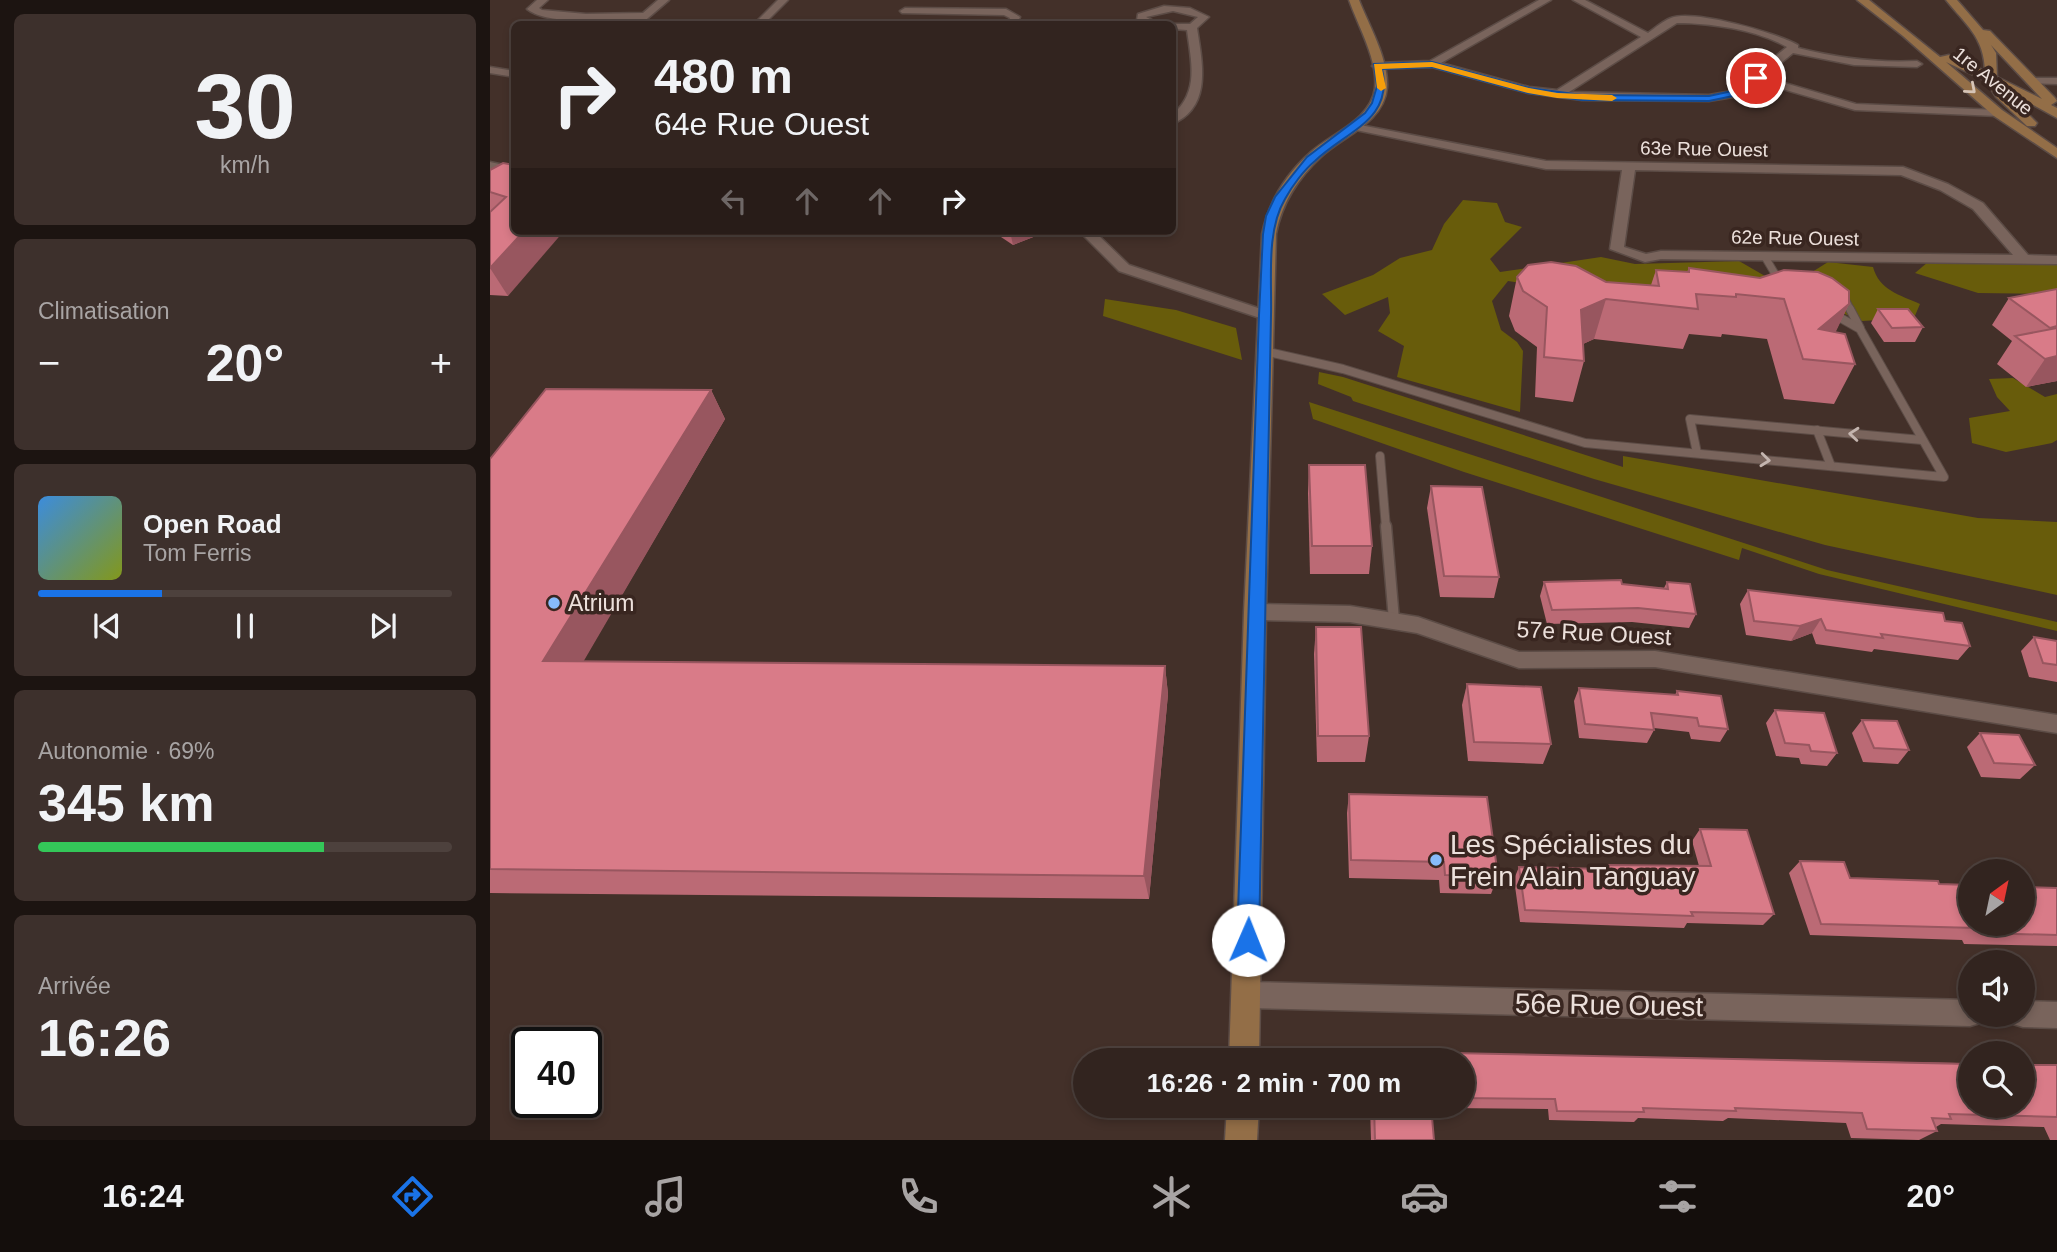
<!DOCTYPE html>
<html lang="fr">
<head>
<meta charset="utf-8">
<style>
  :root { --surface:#32241f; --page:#3d302c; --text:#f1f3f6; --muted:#a8a4a4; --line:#4d413d; --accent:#1a73e8 }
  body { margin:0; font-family:Helvetica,sans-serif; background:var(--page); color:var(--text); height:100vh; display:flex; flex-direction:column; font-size:26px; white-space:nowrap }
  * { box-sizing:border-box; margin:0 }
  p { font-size:23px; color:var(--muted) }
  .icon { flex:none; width:38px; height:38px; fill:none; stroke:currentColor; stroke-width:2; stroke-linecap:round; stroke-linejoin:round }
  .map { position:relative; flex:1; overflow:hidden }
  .drawer { display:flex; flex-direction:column; gap:14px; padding:14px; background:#1c1411; width:490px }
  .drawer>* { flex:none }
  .top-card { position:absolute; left:21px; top:21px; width:665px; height:214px; border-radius:10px; box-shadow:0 4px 10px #0003,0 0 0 2px var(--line); background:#32241f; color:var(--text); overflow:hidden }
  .needle { width:46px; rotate:33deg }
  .controls { position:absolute; left:1468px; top:859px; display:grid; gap:14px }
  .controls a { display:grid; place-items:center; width:77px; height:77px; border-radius:50%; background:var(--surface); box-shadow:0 4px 10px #0003,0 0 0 2px var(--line); font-size:35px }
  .speed { position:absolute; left:21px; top:1027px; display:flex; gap:14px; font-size:35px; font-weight:700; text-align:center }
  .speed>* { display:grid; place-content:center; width:91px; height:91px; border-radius:50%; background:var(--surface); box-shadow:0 4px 10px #0003,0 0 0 2px var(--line); line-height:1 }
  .speed .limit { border:4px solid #111; border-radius:10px; background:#fff; color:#111 }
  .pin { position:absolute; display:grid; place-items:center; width:60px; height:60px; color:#fff; margin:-30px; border:4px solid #fff; border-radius:50%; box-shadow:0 2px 7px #0007 }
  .me { position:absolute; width:77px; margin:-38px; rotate:1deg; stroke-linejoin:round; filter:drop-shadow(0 0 5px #0008) }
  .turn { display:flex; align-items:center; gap:24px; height:147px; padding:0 28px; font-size:32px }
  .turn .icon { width:91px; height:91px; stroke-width:2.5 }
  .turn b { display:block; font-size:49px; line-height:60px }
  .lanes { display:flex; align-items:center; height:66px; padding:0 28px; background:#0003; justify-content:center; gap:35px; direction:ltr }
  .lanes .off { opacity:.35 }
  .big { font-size:52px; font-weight:700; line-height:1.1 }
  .drawer .widget { flex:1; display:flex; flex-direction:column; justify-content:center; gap:10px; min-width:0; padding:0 24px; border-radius:10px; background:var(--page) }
  .drawer .dial { align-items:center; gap:0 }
  .dial b { font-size:91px; line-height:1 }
  .song { display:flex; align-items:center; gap:21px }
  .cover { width:84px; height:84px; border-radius:10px; background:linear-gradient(135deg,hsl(210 70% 55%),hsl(70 70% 35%)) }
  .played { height:7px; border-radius:4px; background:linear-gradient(90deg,var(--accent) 30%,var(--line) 30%) }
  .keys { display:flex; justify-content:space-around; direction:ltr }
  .heat { display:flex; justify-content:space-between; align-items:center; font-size:38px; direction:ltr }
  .charge { height:10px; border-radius:5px; background:linear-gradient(90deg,#34c759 69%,var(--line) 0) }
  .trip { position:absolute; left:583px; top:1048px; width:402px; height:70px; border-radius:35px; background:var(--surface); box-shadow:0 4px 10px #0003,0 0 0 2px var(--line); font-weight:700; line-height:70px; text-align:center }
  .tab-bar { display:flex; height:112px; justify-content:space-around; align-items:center; background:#140e0c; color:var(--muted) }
  .tab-bar .icon { width:49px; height:49px }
  .tab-bar .current { color:var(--accent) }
  .tab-bar b { font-size:32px; color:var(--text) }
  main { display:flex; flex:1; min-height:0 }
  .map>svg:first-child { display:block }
</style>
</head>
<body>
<main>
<section class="drawer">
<div class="widget dial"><b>30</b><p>km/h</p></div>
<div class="widget"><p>Climatisation</p>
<div class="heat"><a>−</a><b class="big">20°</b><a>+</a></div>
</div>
<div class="widget">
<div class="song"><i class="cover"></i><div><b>Open Road</b><p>Tom Ferris</p></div></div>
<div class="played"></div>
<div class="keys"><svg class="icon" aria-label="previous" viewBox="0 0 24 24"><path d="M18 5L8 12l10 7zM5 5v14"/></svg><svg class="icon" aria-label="pause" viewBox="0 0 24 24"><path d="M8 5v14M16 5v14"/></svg><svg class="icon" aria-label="next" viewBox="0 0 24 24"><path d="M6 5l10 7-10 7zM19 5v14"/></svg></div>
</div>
<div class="widget"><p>Autonomie · 69%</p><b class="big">345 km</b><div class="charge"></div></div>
<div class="widget"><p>Arrivée</p><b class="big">16:26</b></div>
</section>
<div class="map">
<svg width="1567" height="1140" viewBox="0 0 1567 1140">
  <rect width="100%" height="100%" fill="#433029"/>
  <g fill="#685c0b">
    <polygon points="973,200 1007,203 1015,222 1032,227 1000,259 1010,272 1111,257 1145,264 1249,261 1275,276 1288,295 1155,301 1018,281 1002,301 1011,330 1027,342 1033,351 1030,412 907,377 914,346 888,331 900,313 898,297 855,315 832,294 883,275 910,258 942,250 954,224"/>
    <polygon points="1567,261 1567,294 1488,293 1425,273 1438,262"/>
    <path d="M1338,262L1383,267C1389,290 1410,295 1430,304L1424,318L1372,321L1342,309L1319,274Z"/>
    <polygon points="615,299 686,310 746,328 752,360 613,316"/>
    <polygon points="829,372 853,377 1133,467 1133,456 1488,518 1567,522 1567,595 1335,545 1104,479 863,401 861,397 828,384"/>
    <polygon points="1523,378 1555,397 1567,394 1567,440 1562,443 1516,452 1482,443 1479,418 1520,411 1507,397 1499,379"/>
    <polygon points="819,402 1337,570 1567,622 1567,631 1329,574 1252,548 1249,560 974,472 823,419"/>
  </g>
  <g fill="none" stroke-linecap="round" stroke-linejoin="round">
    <g stroke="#5c4c46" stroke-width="9">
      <g id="lane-far2">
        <polyline points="1275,257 1291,284"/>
        <polyline points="1353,295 1361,311"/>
      </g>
    </g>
    <g stroke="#5c4c46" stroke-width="10">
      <g id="lane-far1">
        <polyline points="1360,309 1370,328"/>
        <polyline points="774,351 853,369 1095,443 1454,477 1370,329 1340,312"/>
        <polyline points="1327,430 1341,466"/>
        <polyline points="1207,453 1200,419 1432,440"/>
        <polyline points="890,456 896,528"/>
      </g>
    </g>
    <g stroke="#5c4c46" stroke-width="13">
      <polyline id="lane" points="896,526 904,620"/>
    </g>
    <g stroke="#5c4c46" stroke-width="3">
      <g id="street">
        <path d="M47,0H58L49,8L52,10L96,14L153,13L168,0H179L151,24H141L146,19C118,20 59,26 37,9Z"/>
        <polygon points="288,0 298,0 274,24 264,24"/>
        <path d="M1049,0H1061L951,63L1039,87L1067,90L1151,37L1083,0H1095L1158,33C1165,28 1173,21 1181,18C1203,9 1287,33 1308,45V48C1348,58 1386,63 1427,61L1432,64L1427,67L1364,65L1303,53L1274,77L1366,104L1508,110L1514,113L1508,116L1365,110L1268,82L1249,96L1219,101L1092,100L1038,93L942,67L887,69L882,66L887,63L940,61ZM1187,23C1222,23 1267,30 1297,47L1242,91L1219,95L1079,92Z"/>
        <path d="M674,6L700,8L719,17L707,28C712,62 723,107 682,124V115C710,92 701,61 697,30L682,29V24H678H700L708,17L683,11L656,17L670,24H656L647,20L648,14Z"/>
        <polygon points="415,8 516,9 530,17 527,24 517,24 520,18 514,15 412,13 410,11"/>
        <polygon points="0,67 24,71 24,77 0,73"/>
        <polygon points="1541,78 1567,78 1567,84 1537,83 1537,79"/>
        <path d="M865,124L1056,161L1413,167L1458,184L1493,203L1538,255L1567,256V264L1171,259L1155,262L1120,249L1132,170L1056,169L861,129L859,127ZM1145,170L1411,175L1450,190L1483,209L1523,255L1171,251L1156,254L1134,247Z"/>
        <polygon points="0,162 24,167 24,173 0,170"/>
        <polygon points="589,231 604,231 639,265 780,312 782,315 780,318 770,318 629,271"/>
        <polygon points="765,604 860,606 928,617 1029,652 1165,651 1567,715 1567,733 1165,667 1029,668 927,633 860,622 765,620 758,617 755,612 758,607"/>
        <polygon points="757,982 1480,1000 1480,1015 1493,1015 1490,1023 1480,1026 757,1008 748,1004 744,995 748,986"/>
        <polygon points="1533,1001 1567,1002 1567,1028 1533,1027 1523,1024 1520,1015 1533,1015"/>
      </g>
    </g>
    <g stroke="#5c4c46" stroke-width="3">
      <g id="secondary">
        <path d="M859,0H869C879,26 899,59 897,88C894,122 854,136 832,156C808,178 792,202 786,234L776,612L769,1060H739L754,612L772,234C779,201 796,174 821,152C842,133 881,120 885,88C888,60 868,26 859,0Z"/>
        <path d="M1367,0H1379L1450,57L1459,55L1495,71C1494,37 1476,25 1456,0H1467L1493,30L1500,31L1565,98L1567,101L1561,105L1567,108V118L1512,88L1547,123L1545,126H1537L1506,97L1496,81L1456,62L1512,110L1567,148V158L1504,116L1413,36ZM1501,45L1552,99L1507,77L1506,53Z"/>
        <polygon points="737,1106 769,1106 767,1140 735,1140"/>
      </g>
    </g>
    <use href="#lane-far2" stroke="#79645c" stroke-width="7"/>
    <use href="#lane-far1" stroke="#79645c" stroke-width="8"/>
    <use href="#lane" stroke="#79645c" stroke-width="10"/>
    <use href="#street" fill="#79645c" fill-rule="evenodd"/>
    <use href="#secondary" fill="#936e47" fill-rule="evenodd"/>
  </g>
  <g fill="#bb6a75">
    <polygon points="24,165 18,296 0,295 0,170"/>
    <polygon points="502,231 551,231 551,234 523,245"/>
    <polygon points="1199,268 1359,304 1345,332 1365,364 1344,404 1294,399 1277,339 1232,334 1231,337 1199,334 1193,349 1104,339 1093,344 1094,361 1083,402 1045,397 1047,347 1025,331 1019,316 1027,277 1161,285 1166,270 1197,272"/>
    <polygon points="1567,289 1567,381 1536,387 1507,364 1522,341 1502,325 1519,298"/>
    <polygon points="1388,309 1433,327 1425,342 1394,342 1381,323"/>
    <polygon points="221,390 235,419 93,661 675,666 678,694 659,899 0,893 0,459"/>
    <polygon points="819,465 882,546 879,574 820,574 818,493"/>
    <polygon points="941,486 1009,577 1004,598 950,597 937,508"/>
    <polygon points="1054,582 1132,584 1174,588 1177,582 1206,614 1199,628 1142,622 1057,624 1050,596"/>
    <polygon points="1258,590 1455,621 1480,646 1468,660 1384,649 1382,652 1326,644 1322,633 1301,641 1256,635 1250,604"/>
    <polygon points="826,627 879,736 875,762 827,762 824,654"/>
    <polygon points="1544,637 1567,641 1567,682 1539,677 1531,651"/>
    <polygon points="977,684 1061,744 1053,764 978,761 972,705"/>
    <polygon points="1089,688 1185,695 1187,691 1238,729 1230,742 1201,739 1199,732 1164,728 1164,730 1157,743 1089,738 1084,701"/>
    <polygon points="1285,710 1347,753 1337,766 1311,764 1309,758 1286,756 1276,723"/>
    <polygon points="1372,720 1419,750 1408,764 1373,762 1362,733"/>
    <polygon points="1490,733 1545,765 1530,779 1491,777 1477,747"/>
    <polygon points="859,794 1008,876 1001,894 950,893 949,880 859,878 857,813"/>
    <polygon points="1210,829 1284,914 1273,925 1197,923 1194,928 1030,922 1024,879 1029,867 1111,869 1113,865 1209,866 1202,841"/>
    <polygon points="1310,861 1360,878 1449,884 1567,888 1567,946 1474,944 1472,940 1320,935 1299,873"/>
    <polygon points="960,1053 1567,1065 1567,1140 1560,1140 1554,1127 1451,1124 1446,1127 1447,1131 1429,1140 1361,1138 1356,1123 1238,1118 1233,1121 1148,1118 1144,1122 1059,1120 1058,1109 959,1108 959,1106 973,1106 973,1060 956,1060"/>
    <polygon points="880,1106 941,1106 944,1140 881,1140"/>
  </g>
  <g fill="#98565f">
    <polygon points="34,231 74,231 18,296 0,268"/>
    <polygon points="534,231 551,231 551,234 523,245 521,236"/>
    <polygon points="1116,299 1104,339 1080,350 1091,310"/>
    <polygon points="1359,304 1340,344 1329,329"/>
    <polygon points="1567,356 1567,381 1536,387 1555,359"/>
    <polygon points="221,390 235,419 78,688 53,661"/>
    <polygon points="1331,619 1322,633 1301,641 1310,626"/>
    <polygon points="675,666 678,694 659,899 654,876"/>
  </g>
  <g fill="#d97b88" stroke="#98565f" stroke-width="2">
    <polygon points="13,163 24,165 24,231 34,231 0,268 0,212 16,197 0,192 0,170"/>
    <polygon points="514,231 534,231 521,236"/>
    <polygon points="1061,262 1086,266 1116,282 1169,286 1166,270 1199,272 1199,268 1270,278 1294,270 1328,272 1342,278 1359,291 1359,304 1329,329 1355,334 1365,364 1313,359 1294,299 1246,294 1246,297 1206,294 1208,309 1116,299 1091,310 1094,361 1054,357 1057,307 1033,291 1027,277 1038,265"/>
    <polygon points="1567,289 1567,326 1560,328 1519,298"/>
    <polygon points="1388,309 1418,309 1433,327 1402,328"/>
    <polygon points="1567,328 1567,356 1555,359 1525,336"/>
    <polygon points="56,389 221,390 53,661 675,666 654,876 0,869 0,459"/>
    <polygon points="819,465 875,465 882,546 822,546"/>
    <polygon points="941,486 992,487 1009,577 954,576"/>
    <polygon points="1131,580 1132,584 1178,589 1177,582 1200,584 1206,614 1148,608 1062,610 1054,582"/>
    <polygon points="1258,590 1453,613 1455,621 1472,623 1480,646 1391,634 1393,638 1336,630 1331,619 1310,626 1264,621"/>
    <polygon points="826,627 871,627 879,736 828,736"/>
    <polygon points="1544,637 1567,641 1567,665 1553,663"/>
    <polygon points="977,684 1051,687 1061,744 984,742"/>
    <polygon points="1089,688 1188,695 1187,691 1231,696 1238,729 1209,726 1207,718 1161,713 1164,730 1095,724"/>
    <polygon points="1285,710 1334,713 1347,753 1321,751 1319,745 1295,743"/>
    <polygon points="1372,720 1407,721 1419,750 1384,748"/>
    <polygon points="1490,733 1529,735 1545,765 1504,763"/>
    <polygon points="859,794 997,797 1008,876 955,875 954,862 861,860"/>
    <polygon points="1210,829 1257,830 1284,914 1201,912 1203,916 1035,910 1029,867 1114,869 1113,865 1221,866"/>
    <polygon points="1310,861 1354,862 1360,878 1448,881 1449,884 1480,885 1480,924 1533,924 1533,887 1567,888 1567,935 1489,933 1487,928 1331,924"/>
    <polygon points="960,1053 1480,1064 1480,1106 1533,1106 1533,1065 1567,1065 1567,1117 1459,1114 1461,1119 1442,1118 1447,1131 1377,1129 1372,1113 1245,1108 1246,1111 1153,1108 1154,1112 1067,1111 1065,1099 973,1098 973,1060 960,1060"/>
    <polygon points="884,1106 941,1106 944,1140 885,1140"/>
  </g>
  <defs><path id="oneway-chevron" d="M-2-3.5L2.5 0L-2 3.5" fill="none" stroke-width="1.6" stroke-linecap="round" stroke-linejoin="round" transform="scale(1.75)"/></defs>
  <use stroke="#d6c4b6" href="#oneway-chevron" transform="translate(1481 89) rotate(41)"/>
  <g stroke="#c4b5af">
    <use href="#oneway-chevron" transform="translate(1364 434) rotate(-175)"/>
    <use href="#oneway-chevron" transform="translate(1275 460) rotate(6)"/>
  </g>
  <path fill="#1a73e8" stroke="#114b97" stroke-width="2" d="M942,62L1039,88L1092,95L1219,96L1242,91L1263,76L1270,78L1248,95L1219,101L1092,100L1038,93L942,67L892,69C904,120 856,131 825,161C814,170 802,186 795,199C776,231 782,279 781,315L769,940L765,948L758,951L750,948L747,940L769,315L773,234L776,216L785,197L817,157L875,113L882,103L887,86L884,64Z"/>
  <polygon fill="#f59e0b" points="942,62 1039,88 1067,93 1122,95 1127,98 1122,101 1067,98 1038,93 942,67 892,69 896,88 891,91 887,88 884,64"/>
  <g fill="#87bbfb" stroke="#392620" stroke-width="2.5">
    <circle cx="64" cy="603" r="7"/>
    <circle cx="946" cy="860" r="7"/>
  </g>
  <g text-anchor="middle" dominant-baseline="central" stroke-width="7" stroke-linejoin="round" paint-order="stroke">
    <g font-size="19" fill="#ece0db" stroke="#392620">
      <text transform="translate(1503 81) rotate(39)">1re Avenue</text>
      <text transform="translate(1214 149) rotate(1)">63e Rue Ouest</text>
      <text transform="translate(1305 238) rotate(1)">62e Rue Ouest</text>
    </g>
    <g font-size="23" fill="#ece0db" stroke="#392620" text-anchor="start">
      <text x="78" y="603">Atrium</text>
    </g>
    <g font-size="23" fill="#ece0db" stroke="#392620">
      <text transform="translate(1104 633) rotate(3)">57e Rue Ouest</text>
    </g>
    <g font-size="28" fill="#ece0db" stroke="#392620" text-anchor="start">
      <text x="960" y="844">Les Spécialistes du<tspan x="960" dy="32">Frein Alain Tanguay</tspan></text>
    </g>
    <g font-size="28" fill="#ece0db" stroke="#392620">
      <text transform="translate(1119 1005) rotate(1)">56e Rue Ouest</text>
    </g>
  </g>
</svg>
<div class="controls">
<a><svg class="needle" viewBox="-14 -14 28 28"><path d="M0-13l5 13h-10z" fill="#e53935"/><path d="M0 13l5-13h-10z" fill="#a8a4a4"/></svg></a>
<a><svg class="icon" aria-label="sound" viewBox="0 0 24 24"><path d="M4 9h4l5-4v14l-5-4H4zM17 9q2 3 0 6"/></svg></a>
<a><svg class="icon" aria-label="search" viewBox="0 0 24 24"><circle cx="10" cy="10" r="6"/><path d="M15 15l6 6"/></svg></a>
</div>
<div class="speed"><div class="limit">40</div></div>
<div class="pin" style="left:1266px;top:78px;background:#d93025"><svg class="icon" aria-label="arrive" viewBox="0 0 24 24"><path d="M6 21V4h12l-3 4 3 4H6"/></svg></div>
<svg class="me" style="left:758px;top:940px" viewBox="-20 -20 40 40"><circle r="19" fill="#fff"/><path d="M0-13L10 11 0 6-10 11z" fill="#1a73e8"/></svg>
<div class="trip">16:26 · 2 min · 700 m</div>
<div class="top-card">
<div class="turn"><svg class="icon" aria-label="right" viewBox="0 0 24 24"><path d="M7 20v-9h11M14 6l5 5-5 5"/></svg><div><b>480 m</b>64e Rue Ouest</div></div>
<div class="lanes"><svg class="icon off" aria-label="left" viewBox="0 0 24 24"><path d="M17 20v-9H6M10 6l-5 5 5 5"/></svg><svg class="icon off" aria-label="ahead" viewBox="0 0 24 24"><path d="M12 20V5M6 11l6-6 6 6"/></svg><svg class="icon off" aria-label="ahead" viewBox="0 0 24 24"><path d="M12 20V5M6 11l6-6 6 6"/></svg><svg class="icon" aria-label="right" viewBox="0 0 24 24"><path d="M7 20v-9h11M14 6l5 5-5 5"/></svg></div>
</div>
</div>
</main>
<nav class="tab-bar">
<b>16:24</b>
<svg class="icon current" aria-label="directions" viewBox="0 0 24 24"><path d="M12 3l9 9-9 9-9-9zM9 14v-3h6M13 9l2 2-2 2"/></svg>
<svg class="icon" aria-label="music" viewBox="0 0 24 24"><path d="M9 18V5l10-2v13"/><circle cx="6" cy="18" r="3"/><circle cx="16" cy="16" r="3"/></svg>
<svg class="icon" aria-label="phone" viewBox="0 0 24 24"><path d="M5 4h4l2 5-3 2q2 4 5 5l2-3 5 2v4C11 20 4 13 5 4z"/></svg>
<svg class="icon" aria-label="climate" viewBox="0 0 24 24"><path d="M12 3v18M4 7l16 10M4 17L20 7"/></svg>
<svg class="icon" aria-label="car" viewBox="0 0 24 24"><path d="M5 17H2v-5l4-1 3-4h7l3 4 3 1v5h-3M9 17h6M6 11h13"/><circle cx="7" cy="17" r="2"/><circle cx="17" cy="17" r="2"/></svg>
<svg class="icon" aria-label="filters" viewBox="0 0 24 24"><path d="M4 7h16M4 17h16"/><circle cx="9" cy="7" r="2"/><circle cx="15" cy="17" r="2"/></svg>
<b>20°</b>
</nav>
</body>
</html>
